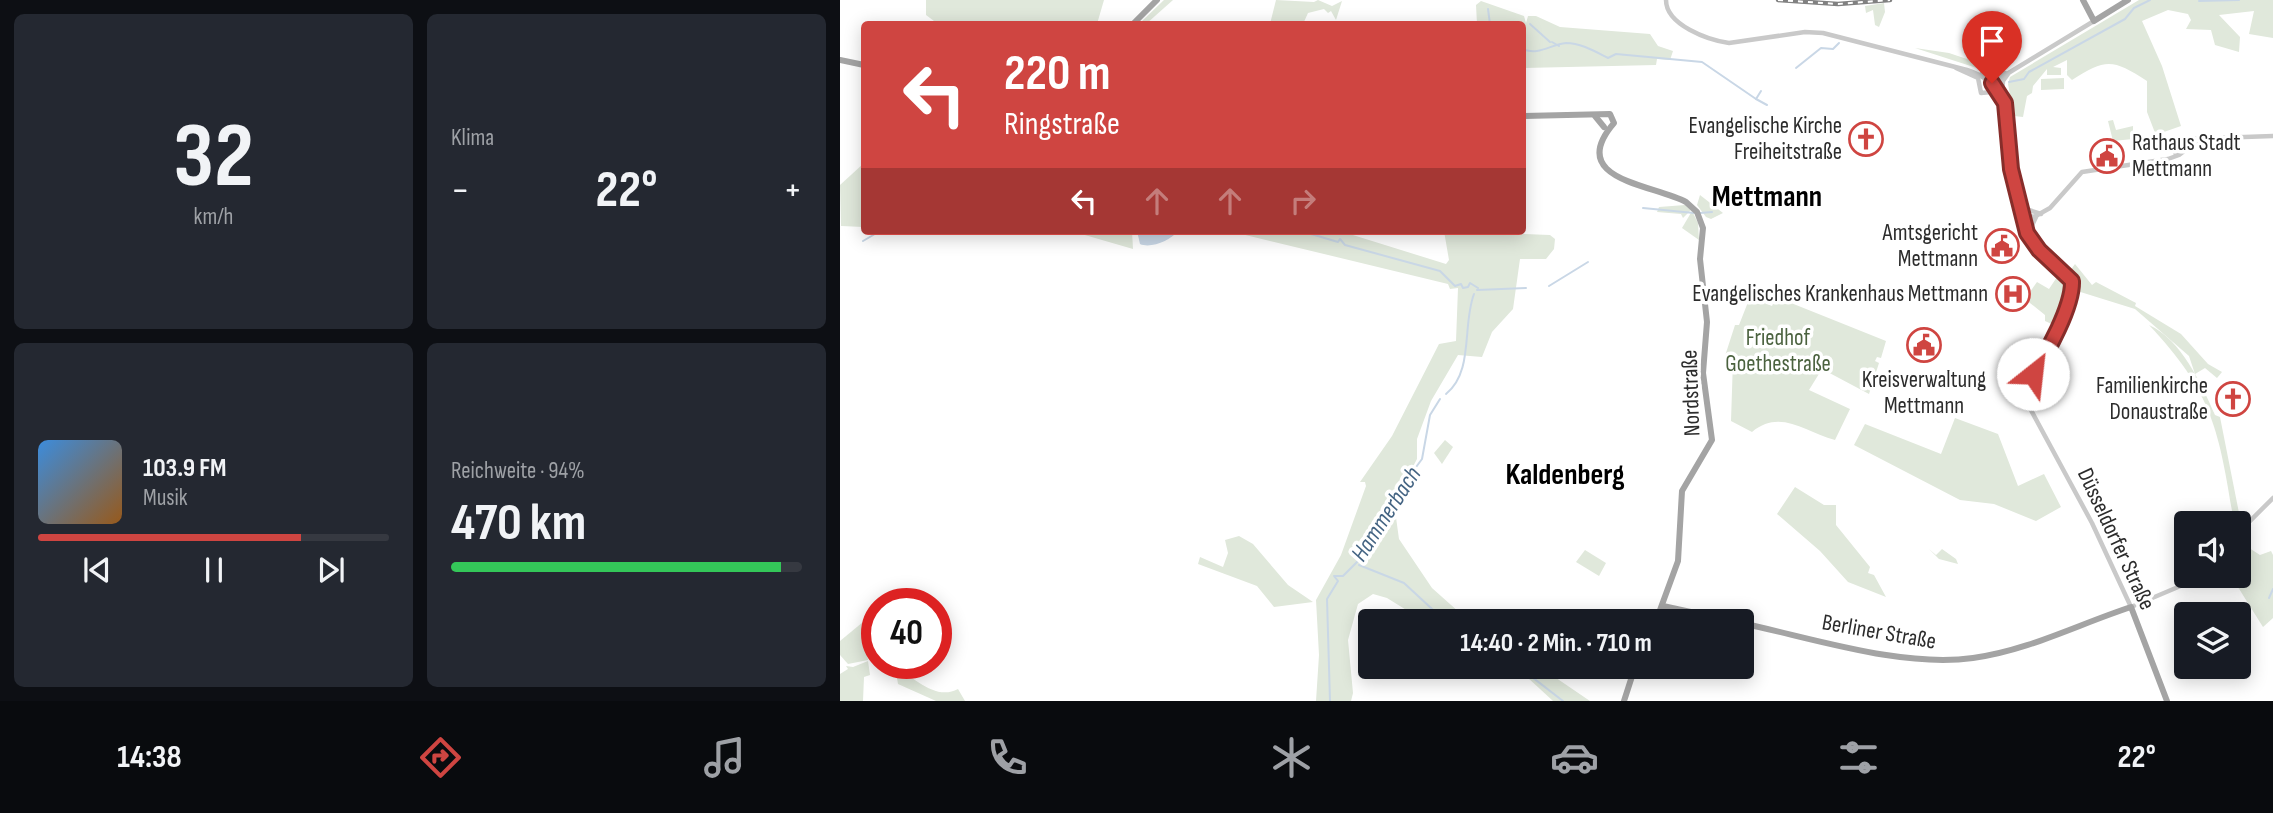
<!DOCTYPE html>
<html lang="de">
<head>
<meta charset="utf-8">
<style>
  :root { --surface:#171b24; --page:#242831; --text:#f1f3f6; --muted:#9ea1a6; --line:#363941; --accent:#cf4541 }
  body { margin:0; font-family:"Sofia Sans Condensed",sans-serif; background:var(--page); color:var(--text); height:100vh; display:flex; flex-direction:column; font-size:26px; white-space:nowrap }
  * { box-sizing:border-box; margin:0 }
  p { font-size:23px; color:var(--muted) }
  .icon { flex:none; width:38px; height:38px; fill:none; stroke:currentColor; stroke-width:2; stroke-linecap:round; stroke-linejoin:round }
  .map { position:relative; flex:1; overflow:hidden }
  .sheet { display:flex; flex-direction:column; gap:14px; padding:14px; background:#0d0f14; width:840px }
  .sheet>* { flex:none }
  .banner { position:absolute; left:21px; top:21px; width:665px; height:214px; border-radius:7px; box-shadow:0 4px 18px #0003; background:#cf4541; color:#fff; overflow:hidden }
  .fabs { position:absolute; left:1334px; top:511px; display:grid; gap:14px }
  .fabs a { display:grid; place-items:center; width:77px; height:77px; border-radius:7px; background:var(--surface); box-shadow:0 4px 18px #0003; font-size:35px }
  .speed { position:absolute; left:21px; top:588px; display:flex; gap:14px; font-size:35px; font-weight:700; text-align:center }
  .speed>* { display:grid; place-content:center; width:91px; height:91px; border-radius:50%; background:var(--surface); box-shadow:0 4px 18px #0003; line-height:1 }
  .speed .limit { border:10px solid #d22; background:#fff; color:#111 }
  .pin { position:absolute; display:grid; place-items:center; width:60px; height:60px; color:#fff; margin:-72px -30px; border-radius:50% 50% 50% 0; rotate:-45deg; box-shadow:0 0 7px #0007 }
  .pin .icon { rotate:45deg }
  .me { position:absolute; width:77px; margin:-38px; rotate:29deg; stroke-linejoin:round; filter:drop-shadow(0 0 5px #0008) }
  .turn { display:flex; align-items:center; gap:24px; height:147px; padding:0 28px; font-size:32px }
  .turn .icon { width:91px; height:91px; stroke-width:2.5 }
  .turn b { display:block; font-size:49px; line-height:60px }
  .lanes { display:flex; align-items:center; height:66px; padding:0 28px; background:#0003; justify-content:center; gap:35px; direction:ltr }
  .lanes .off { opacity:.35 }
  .big { font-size:52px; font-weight:700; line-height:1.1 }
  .sheet .tile { flex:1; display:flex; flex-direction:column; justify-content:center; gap:10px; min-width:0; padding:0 24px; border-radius:10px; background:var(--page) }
  .sheet .dial { align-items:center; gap:0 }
  .dial b { font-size:91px; line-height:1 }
  .song { display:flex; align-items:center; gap:21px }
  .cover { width:84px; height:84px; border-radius:10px; background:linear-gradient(135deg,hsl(210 70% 55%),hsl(30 70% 35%)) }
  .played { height:7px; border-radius:4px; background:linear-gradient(90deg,var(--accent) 75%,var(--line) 75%) }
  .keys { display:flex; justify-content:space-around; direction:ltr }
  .heat { display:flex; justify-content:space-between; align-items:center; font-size:38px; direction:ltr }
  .charge { height:10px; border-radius:5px; background:linear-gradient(90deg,#34c759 94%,var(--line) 0) }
  .sheet .tiles { flex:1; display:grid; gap:14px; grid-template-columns:repeat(2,1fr) }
  .trip { position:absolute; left:518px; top:609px; width:396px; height:70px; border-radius:7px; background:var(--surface); box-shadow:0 4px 18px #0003; font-weight:700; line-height:70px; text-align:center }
  .tabs { display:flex; height:112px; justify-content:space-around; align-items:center; background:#090b0e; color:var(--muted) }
  .tabs .icon { width:49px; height:49px }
  .tabs .on { color:var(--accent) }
  .tabs b { font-size:32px; color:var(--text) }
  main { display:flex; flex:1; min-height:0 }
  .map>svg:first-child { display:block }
</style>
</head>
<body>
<main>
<section class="sheet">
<div class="tiles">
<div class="tile dial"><b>32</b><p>km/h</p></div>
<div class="tile"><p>Klima</p>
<div class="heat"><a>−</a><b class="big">22°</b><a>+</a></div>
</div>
<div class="tile">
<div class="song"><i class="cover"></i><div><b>103.9 FM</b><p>Musik</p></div></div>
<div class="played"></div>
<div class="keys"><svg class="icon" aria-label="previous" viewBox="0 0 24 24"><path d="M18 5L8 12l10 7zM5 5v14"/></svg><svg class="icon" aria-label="pause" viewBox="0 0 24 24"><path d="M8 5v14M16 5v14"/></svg><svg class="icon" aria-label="next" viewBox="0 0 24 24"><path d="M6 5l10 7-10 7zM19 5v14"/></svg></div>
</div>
<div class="tile"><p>Reichweite · 94%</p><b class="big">470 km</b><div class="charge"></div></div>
</div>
</section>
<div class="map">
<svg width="1433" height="701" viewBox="0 0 1433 701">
  <rect width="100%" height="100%" fill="#fff"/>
  <g fill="#e0e8db">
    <polygon points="86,0 264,0 257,24 98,24 86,15"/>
    <polygon points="324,0 333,0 306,24 299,24"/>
    <polygon points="436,0 474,2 478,0 492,6 502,1 496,20 491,11 488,13 484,9 468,13 463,24 430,24"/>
    <path d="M1299,0H1433V38L1409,34L1414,11L1379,15L1400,37L1399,52L1375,45L1371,30L1346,29L1351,20L1348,14L1328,10L1302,21L1322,66L1341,126L1321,133V137L1317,138L1307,112V81C1273,59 1266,58 1232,80L1227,75V60L1213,67L1221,68V75H1207V69L1193,86L1192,93L1187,96L1183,117L1174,116L1168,84L1170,77Z"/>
    <polygon points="641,1 684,16 686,23 688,16 696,16 720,27 810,34 818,46 833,51 830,60 817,59 816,65 683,68 682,24 637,24 636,5"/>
    <polygon points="1044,3 1045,12 1039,27 1035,25 1033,10 1026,13 1025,6"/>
    <polygon points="1075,48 1109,53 1145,65 1169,65 1143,70"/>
    <polygon points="1224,78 1224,89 1201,90 1201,79"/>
    <polygon points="1273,120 1276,130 1293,126 1293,139 1273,141 1268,121"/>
    <polygon points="23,164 24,227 1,226 0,185"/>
    <polygon points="860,195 883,213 871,219 866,217 857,205"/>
    <polygon points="845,205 851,210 843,218 841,214 817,212 819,207"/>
    <polygon points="852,211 858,223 859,240 842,228"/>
    <polygon points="231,231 292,231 293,249"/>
    <polygon points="389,231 500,231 606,264 609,260 604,231 710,235 715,239 714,249 706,259 680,259 673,309 652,332 642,357 618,355 591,401 577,439 577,459 554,503 559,539 592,588 629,621 576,621 576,616 547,598 533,594 518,604 508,640 513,693 511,701 476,701 479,655 476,600 501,555 526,486 525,482 520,482 552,436 599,344 616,341 618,288 610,289 608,284"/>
    <polygon points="1235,264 1252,285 1256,282 1296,303 1295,306 1341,334 1368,364 1382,372 1377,378 1365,368 1355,374 1349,356 1295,309 1234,290 1234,277 1230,271"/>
    <polygon points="1221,271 1229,279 1231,285 1216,326 1205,321 1205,315 1185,299 1197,282 1209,289"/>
    <path d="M910,297L932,306L936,297L1046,341L1041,358L1037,357L1035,361L1039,363L1029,394L982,369L969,390L1010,409L995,440C966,433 941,408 912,432L891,421L893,360L885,356L895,325H899Z"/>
    <path d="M1309,325C1341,339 1362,385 1375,415L1380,417L1401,523L1398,527V523H1394C1379,432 1374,394 1309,325Z"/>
    <polygon points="1115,418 1158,434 1178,486 1204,474 1221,507 1196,521 1154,504 1120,500 1014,445 1025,424 1101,454"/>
    <polygon points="605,440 613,447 602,464 594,453"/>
    <polygon points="955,487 984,505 996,505 996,525 1030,567 1028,573 1034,575 1046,597 1008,582 980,551 937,514"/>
    <polygon points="399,536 413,544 448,585 473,602 434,607 417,586 358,564 360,557 383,567 388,553 385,540"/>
    <polygon points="1406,546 1420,555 1431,551 1433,555 1433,618 1423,627 1391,576 1398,576 1400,551"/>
    <polygon points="1089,549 1096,555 1102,549 1116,559 1118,564 1099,559"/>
    <polygon points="745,550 766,563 759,576 736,562"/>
    <polygon points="23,622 28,660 8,664 0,655 0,641"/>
    <polygon points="28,661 30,675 24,677 23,701 0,701 0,674 8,669 6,666 13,667"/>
    <path d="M55,666C74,678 96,701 118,689L125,701H96L58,684Z"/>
    <polygon points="676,667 700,667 750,701 713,701"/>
  </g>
  <path fill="#c9d7e6" d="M297,231H338C331,240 311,249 300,244Z"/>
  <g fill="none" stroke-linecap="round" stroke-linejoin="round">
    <g stroke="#c9d7e6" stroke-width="2">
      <polyline points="1359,1 1399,0"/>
      <polyline points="648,9 650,24"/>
      <polyline points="690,24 710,42"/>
      <polyline points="712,42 719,46"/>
      <path d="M682,49C699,56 711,44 726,43C741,43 756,52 768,58L776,54L862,62L916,99L921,91"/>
      <polyline points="956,68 981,48 993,49 999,43"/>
      <polyline points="1169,82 1184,79 1189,72 1285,19 1294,8 1310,0"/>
      <polyline points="916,99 927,105"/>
      <polyline points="803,208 854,213"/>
      <polyline points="860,213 872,212"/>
      <polyline points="461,231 498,242 500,239 505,245 600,271 615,286 621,284 623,288 628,287 630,283 638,288"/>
      <polyline points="23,241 40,231"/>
      <polyline points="709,286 748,262"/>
      <polyline points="637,290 686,288"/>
      <path d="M606,394C634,372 622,325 634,294"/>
      <polyline points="519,565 564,583 605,621"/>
      <polyline points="1429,598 1433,589"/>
      <polyline points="679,667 723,701"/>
      <polyline points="490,701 487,599 498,581 494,576 503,576 527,552 554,497 582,459 590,415 600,399"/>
    </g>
    <g stroke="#c9c9c9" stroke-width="4.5">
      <path d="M826,0C826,25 868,40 889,43L965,32L983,33L1127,70C1176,86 1167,123 1170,164C1172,178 1175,192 1179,206C1183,224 1190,240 1203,254C1212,264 1229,270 1232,284L1214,336L1186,386L1185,399L1252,523L1291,607L1364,576"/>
      <polyline points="1116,68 1138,78 1141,93 1152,92 1162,97"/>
      <polyline points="1142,73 1165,73"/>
      <polyline points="1152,83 1254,21"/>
      <polyline points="1162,95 1163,81 1168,74"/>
      <polyline points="1336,155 1335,151 1347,139 1433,136"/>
      <polyline points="1180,207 1201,214"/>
      <polyline points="1181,213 1194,217 1210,208 1242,172 1328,159 1339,155 1360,139"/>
      <polyline points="1188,234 1196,217"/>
      <polyline points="1398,533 1433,498"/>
    </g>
    <g stroke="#a4a4a4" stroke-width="6">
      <polyline points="1243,0 1254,21 1288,0"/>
      <polyline points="293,24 317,0"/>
      <polyline points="0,60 24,65"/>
      <path d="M682,116L770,114L774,123C725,180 812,184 846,202L857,212L863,228L860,259L867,322L863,373L872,440L842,491L838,561L816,621"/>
      <polyline points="755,116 764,127"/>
      <polyline points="823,606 892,621"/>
      <path d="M901,623C972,638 1062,668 1133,658C1187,651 1239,624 1291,607L1327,701"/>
      <polyline points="784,701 795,667"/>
    </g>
    <g stroke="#818181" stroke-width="4.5">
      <polyline id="rail" points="938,0 998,4 1050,0"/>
    </g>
    <use href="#rail" stroke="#fff" stroke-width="2" stroke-dasharray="5" stroke-linecap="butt"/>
  </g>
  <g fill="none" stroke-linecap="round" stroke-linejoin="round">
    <g stroke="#872d2a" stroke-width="18">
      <path id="route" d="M1152,83L1165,103L1171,169L1187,233L1199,250L1232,281C1233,306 1207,353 1193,374"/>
    </g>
    <use href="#route" stroke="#cf4541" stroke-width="12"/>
  </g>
  <defs>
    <g id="church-ring" transform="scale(1.75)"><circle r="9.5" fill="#fff" stroke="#cf4541" stroke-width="1.5"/><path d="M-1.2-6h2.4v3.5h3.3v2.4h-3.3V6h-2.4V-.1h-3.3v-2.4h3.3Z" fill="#cf4541"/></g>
    <g id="civic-ring" transform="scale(1.75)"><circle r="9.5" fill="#fff" stroke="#cf4541" stroke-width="1.5"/><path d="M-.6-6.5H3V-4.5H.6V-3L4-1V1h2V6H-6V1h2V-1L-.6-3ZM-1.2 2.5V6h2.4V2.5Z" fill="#cf4541"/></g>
    <g id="hospital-ring" transform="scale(1.75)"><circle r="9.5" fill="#fff" stroke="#cf4541" stroke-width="1.5"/><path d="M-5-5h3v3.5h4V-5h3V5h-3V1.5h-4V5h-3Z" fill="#cf4541"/></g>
  </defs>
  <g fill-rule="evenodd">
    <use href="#church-ring" x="1026" y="139"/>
    <use href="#civic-ring" x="1267" y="156"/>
    <use href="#civic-ring" x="1162" y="246"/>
    <use href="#hospital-ring" x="1173" y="294"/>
    <use href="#civic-ring" x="1084" y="345"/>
    <use href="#church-ring" x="1393" y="399"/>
  </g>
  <g text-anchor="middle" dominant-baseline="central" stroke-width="7" stroke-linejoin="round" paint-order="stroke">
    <g font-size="23" fill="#2c2c2c" stroke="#fff" text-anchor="end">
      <text x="1002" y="126">Evangelische Kirche<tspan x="1002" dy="26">Freiheitstraße</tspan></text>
      <text x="1292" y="143" text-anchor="start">Rathaus Stadt<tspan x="1292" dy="26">Mettmann</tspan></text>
      <text x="1138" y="233">Amtsgericht<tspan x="1138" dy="26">Mettmann</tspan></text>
      <text x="1148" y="294">Evangelisches Krankenhaus Mettmann</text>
      <text x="1084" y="380" text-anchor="middle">Kreisverwaltung<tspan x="1084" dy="26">Mettmann</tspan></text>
      <text x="1368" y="386">Familienkirche<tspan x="1368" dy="26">Donaustraße</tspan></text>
    </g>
    <g font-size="23" fill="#4b623f" stroke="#fff">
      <text x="938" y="338">Friedhof<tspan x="938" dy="26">Goethestraße</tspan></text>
    </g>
    <g font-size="23" fill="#2c2c2c" stroke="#fff">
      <text transform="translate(851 393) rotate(-92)">Nordstraße</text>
      <text transform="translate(1276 539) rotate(65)">Düsseldorfer Straße</text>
      <text transform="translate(1039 632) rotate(10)">Berliner Straße</text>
    </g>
    <g font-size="24" font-style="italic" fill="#446483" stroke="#fff">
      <text transform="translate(546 514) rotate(-57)">Hammerbach</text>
    </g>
    <g font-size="30" font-weight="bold" fill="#000" stroke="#fff">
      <text x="927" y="197">Mettmann</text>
      <text x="725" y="475">Kaldenberg</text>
    </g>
  </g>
</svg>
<div class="fabs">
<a><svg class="icon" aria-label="sound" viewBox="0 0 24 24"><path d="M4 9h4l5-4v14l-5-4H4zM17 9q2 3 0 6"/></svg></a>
<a><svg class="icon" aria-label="layers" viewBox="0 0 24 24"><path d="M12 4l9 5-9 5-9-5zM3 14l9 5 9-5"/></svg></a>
</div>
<div class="speed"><div class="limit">40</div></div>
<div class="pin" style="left:1152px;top:83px;background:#d93025"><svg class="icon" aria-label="arrive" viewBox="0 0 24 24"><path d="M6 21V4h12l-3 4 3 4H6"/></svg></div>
<svg class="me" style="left:1193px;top:374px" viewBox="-20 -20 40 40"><circle r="19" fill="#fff"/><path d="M0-13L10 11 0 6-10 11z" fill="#cf4541"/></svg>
<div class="trip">14:40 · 2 Min. · 710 m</div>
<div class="banner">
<div class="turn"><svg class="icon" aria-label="left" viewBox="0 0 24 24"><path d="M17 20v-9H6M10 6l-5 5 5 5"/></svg><div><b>220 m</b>Ringstraße</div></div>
<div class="lanes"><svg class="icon" aria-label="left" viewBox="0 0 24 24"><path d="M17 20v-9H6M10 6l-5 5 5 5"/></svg><svg class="icon off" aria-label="ahead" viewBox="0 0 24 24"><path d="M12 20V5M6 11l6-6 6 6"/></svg><svg class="icon off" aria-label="ahead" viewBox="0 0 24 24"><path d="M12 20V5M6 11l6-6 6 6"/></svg><svg class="icon off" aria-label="right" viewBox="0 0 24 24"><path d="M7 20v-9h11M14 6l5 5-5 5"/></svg></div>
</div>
</div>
</main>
<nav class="tabs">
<b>14:38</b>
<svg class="icon on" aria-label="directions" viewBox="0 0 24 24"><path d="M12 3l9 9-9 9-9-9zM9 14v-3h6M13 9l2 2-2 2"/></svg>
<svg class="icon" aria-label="music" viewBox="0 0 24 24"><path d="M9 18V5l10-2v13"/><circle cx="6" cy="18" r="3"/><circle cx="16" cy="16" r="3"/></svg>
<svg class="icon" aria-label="phone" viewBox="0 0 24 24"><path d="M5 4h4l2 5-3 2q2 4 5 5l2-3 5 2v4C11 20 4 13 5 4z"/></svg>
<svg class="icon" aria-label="climate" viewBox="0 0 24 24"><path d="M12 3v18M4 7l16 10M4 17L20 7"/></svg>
<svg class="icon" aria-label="car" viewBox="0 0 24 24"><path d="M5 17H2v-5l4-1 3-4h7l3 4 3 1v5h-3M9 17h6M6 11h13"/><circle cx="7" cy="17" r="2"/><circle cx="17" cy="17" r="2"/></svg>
<svg class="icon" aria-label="filters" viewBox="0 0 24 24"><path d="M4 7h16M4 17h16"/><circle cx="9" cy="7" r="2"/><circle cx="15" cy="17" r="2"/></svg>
<b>22°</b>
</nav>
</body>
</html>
